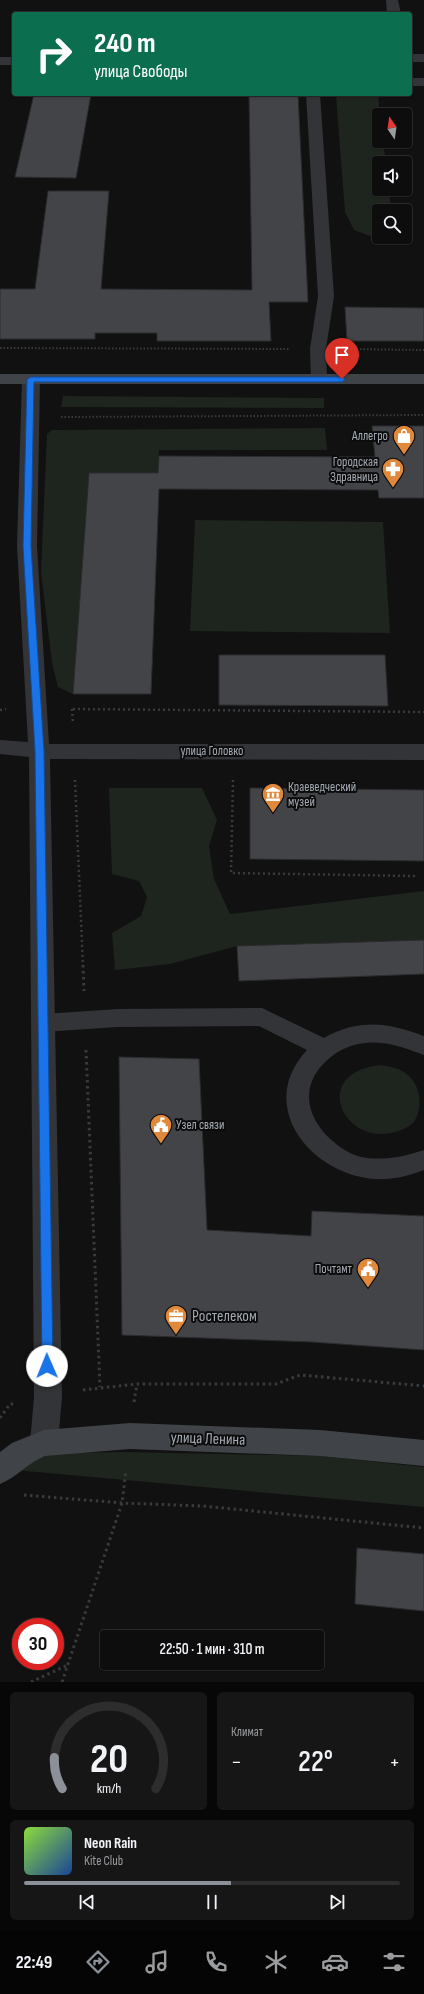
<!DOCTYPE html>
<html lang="ru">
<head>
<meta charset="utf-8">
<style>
  :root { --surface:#0d0d0e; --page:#161617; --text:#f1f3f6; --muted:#9a9c9e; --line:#2d2d2e; --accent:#8c9099 }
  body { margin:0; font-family:"Sofia Sans Condensed",sans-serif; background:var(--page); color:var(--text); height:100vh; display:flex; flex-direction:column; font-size:15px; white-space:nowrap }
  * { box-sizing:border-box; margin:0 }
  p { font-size:13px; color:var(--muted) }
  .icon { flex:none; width:22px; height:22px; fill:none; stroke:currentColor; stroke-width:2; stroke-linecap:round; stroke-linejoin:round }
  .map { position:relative; height:1682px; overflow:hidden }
  .side { display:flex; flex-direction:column; gap:10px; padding:10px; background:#070708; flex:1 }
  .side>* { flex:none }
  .banner { position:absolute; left:12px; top:12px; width:400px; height:84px; border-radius:4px; box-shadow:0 1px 3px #0004,0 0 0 1px var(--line); background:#0b6e4f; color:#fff; overflow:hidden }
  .needle { width:26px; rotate:347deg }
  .buttons { position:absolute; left:372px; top:108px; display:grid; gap:8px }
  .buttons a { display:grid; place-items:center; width:40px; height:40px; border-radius:4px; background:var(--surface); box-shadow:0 1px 3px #0004,0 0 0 1px var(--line); font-size:20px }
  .speed { position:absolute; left:12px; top:1618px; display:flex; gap:8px; font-size:20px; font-weight:700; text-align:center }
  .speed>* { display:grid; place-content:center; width:52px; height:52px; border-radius:50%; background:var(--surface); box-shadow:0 1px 3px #0004,0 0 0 1px var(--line); line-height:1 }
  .speed .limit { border:6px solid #d22; background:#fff; color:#111 }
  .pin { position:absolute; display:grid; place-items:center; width:34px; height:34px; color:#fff; margin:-41px -17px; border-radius:50% 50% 50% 0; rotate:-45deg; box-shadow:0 0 4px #0007 }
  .pin .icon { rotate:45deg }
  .me { position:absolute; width:44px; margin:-22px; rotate:359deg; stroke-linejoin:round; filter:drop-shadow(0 0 3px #0008) }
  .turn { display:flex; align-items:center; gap:14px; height:84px; padding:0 16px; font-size:18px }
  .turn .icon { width:52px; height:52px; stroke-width:2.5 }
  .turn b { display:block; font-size:28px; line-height:34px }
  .big { font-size:30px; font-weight:600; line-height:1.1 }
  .side .card { flex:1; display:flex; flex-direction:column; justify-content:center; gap:6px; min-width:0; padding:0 14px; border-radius:6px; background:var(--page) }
  .side .dial { align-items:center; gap:0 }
  .dial svg { height:104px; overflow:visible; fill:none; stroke:var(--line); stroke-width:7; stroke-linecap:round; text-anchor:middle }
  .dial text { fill:var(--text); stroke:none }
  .song { display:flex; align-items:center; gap:12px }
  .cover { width:48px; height:48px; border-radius:6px; background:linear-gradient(135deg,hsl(90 70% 55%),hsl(220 70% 35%)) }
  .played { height:4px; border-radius:2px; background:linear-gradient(90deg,var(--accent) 55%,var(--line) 55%) }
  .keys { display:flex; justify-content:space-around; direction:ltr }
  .heat { display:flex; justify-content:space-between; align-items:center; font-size:22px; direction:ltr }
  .side .tiles { flex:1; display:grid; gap:10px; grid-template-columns:1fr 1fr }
  .card:last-child { grid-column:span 2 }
  .trip { position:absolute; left:100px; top:1630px; width:224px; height:40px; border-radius:4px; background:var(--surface); box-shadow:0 1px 3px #0004,0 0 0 1px var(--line); font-weight:600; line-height:40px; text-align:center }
  .menu { display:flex; height:64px; justify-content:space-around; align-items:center; background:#050506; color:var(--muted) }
  .menu .icon { width:28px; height:28px }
  .menu .active { color:var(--accent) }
  .menu b { font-size:18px; color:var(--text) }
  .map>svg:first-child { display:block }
</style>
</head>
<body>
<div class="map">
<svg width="424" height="1682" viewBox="0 0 424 1682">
  <rect width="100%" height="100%" fill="#111112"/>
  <g fill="#1e241e">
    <polygon points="378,95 380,115 379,141 383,141 386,163 379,163 379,189 389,189 391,211 379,211 379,237 394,237 395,245 354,230 345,212 336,96"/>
    <polygon points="63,396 324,398 324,408 61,407"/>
    <polygon points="325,428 327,450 159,450 158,473 90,473 73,694 58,687 52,663 41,572 47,434 52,430"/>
    <polygon points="195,520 383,522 390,633 190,631"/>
    <polygon points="109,788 202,788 217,820 209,846 214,879 230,914 424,891 424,940 237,946 170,964 115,970 112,933 141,916 147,897 139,881 112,874"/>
    <path d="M381,1065C389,1066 397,1068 404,1072C421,1083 424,1106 414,1122C409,1127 402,1130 395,1132C343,1147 309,1072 381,1065Z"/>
    <polygon points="128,1452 321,1456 424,1467 424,1507 14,1470 44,1453"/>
  </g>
  <g fill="#424448" stroke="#2b2c2e">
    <polygon points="34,94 91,94 76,178 15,177"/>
    <polygon points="249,94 298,94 308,302 269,302 271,341 157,341 157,333 95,333 95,339 0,339 0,289 35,289 48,191 109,191 101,289 252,290"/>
    <polygon points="345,307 424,308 424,341 347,341"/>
    <polygon points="372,426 424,426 424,498 379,498 378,490 159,489 151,694 73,694 89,473 158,473 159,456 375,457"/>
    <polygon points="219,655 385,655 388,706 219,705"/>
    <polygon points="250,788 424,790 424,861 250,859"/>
    <polygon points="424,940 424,974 239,981 237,946"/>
    <polygon points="119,1057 199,1059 207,1230 311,1236 312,1211 424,1216 424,1350 312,1342 122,1335"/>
    <polygon points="357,1548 424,1554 424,1611 355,1604"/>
  </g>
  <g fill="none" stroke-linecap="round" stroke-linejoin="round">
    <g stroke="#383b3e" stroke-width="2" stroke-dasharray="1.5 2" stroke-linecap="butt">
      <polyline points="0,348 289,349"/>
      <polyline points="346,349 424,350"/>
      <polyline points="61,417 424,415"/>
    </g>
    <g stroke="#383b3e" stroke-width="2.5" stroke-dasharray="2 3" stroke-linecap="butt">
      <polyline points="72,709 73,723"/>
      <polyline points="73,709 424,712"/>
      <polyline points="0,710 6,709"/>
      <polyline points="75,780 83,966"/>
      <polyline points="233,780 231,873 415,876"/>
    </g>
    <g stroke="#383b3e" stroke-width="3" stroke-dasharray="2.5 3.5" stroke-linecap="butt">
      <polyline points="83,965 84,991"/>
      <polyline points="86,1050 100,1387"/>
      <polyline points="83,1390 137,1384 276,1384 300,1375 424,1386"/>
      <polyline points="134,1402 137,1384"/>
      <polyline points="0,1418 10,1404 13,1404"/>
      <polyline points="24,1495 122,1503 203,1506 424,1528"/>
      <polyline points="31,1682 68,1665"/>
      <polyline points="62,1682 122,1503 126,1470"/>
    </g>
    <g fill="#323437" fill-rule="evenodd">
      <polygon points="386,0 398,0 401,14 387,14"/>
      <rect x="410" y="54" width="14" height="8"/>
      <rect x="0" y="57" width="14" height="8"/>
      <rect x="410" y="78" width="14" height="8"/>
      <polygon points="306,94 320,94 334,296 326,349 327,379 325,383 319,384 313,383 311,379 310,349 318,296"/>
      <path d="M262,1008L324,1038C360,1018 388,1023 424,1036V1055C410,1050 396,1044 380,1043C363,1041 345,1046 332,1056C298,1082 304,1118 335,1143C342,1149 352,1155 361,1157C383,1161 403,1157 424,1150V1170C403,1178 383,1182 361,1177C302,1164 259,1101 307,1050L259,1026L118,1027L43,1032L35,1029L32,1023L35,1017L43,1014L118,1009Z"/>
    </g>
    <polygon fill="#323437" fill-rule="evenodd" points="31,374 37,375 40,379 37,546 49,744 424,744 424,760 50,759 62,1397 58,1443 54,1452 44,1456 34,1452 30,1443 34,1397 29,757 0,754 0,740 28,742 17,546 22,379 25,375"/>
    <g fill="#404347" fill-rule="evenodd">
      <rect x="0" y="374" width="424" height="10"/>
      <path d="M130,1423L320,1430L424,1440V1466L320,1456L130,1449L45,1456C28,1463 17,1477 0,1484V1452L12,1443L44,1430Z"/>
    </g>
  </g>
  <polygon fill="#1a73e8" stroke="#114b97" points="31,377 342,377 346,379 342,382 34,382 31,546 44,751 53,1366 51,1370 47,1371 43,1370 42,1366 35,751 23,546 27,379"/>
  <defs>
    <g id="shop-pin" transform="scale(1.15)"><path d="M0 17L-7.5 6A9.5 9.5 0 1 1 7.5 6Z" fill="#e0893b" stroke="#0c0c0d"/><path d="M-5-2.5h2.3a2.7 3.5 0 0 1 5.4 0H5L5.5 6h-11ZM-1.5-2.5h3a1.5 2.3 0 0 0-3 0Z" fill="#fff"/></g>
    <g id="pharmacy-pin" transform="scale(1.15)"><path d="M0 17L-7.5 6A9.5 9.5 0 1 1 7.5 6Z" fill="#e0893b" stroke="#0c0c0d"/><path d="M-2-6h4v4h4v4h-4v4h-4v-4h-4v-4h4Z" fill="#fff"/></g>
    <g id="museum-pin" transform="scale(1.15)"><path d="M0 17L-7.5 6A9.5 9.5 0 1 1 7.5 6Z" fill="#e0893b" stroke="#0c0c0d"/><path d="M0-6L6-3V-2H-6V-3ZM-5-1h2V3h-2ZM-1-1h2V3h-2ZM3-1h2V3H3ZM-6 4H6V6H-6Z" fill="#fff"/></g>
    <g id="civic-pin" transform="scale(1.15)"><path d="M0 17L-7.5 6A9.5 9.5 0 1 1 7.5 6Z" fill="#e0893b" stroke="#0c0c0d"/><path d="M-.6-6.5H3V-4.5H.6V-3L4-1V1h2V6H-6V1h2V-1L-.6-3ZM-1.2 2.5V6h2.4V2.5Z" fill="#fff"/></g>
    <g id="office-pin" transform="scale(1.15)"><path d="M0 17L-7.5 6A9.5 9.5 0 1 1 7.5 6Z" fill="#e0893b" stroke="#0c0c0d"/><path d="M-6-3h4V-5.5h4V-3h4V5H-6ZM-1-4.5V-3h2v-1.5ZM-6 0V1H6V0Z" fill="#fff"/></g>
  </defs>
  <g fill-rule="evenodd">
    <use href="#shop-pin" x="404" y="436"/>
    <use href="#pharmacy-pin" x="393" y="469"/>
    <use href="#museum-pin" x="273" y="794"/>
    <use href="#civic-pin" x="161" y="1125"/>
    <use href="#civic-pin" x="368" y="1269"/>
    <use href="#office-pin" x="176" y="1316"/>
  </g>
  <g text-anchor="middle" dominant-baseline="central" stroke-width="4" stroke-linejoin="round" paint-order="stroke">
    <g font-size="13" fill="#a3aab2" stroke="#0c0c0d" text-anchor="end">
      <text x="388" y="436">Аллегро</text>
      <text x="378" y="462">Городская<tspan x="378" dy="15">Здравница</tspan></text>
      <text x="288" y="787" text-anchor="start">Краеведческий<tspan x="288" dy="15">музей</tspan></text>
      <text x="176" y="1125" text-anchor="start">Узел связи</text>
      <text x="352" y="1269">Почтамт</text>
    </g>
    <g font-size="13" fill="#a3aab2" stroke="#0c0c0d">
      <text x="212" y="751">улица Головко</text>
    </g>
    <g font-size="16" fill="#a3aab2" stroke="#0c0c0d" text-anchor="start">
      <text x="192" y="1316">Ростелеком</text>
    </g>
    <g font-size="16" fill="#a3aab2" stroke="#0c0c0d">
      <text transform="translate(208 1439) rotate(2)">улица Ленина</text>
    </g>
  </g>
</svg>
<div class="buttons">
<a><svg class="needle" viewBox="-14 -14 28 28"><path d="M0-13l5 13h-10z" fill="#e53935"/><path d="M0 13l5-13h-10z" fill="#9a9c9e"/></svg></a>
<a><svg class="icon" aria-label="sound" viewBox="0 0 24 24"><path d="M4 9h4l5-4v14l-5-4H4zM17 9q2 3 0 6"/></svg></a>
<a><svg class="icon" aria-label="search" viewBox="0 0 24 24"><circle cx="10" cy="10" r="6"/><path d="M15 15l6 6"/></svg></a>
</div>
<div class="speed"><div class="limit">30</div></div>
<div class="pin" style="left:342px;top:379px;background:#d93025"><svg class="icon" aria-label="arrive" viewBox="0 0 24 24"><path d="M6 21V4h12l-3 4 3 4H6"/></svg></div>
<svg class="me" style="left:47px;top:1366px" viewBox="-20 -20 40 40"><circle r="19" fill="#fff"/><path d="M0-13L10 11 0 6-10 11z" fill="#1a73e8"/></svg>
<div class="trip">22:50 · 1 мин · 310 m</div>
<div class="banner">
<div class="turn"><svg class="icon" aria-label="right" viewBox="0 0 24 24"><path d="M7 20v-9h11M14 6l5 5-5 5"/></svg><div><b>240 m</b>улица Свободы</div></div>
</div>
</div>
<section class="side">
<div class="tiles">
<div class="card dial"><svg viewBox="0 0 100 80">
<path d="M14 69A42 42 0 1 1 86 69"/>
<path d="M14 69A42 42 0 0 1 8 45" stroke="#8c9099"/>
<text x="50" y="56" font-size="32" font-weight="700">20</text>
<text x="50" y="72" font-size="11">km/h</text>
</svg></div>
<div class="card"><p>Климат</p>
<div class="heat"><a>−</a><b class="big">22°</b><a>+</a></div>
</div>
<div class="card">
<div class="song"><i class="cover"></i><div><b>Neon Rain</b><p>Kite Club</p></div></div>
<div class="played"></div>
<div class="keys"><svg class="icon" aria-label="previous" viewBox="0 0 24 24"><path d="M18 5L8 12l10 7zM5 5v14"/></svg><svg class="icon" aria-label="pause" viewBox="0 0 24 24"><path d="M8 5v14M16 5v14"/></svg><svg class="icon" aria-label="next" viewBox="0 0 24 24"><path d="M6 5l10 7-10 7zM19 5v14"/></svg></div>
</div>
</div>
</section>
<nav class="menu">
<b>22:49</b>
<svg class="icon active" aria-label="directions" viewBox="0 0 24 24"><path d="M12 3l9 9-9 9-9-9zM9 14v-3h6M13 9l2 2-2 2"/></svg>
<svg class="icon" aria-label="music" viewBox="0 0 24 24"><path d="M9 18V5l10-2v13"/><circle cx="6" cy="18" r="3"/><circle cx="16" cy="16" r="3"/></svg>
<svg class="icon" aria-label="phone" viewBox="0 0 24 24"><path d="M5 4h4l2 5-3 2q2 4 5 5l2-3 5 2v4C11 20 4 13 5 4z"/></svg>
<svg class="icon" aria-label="climate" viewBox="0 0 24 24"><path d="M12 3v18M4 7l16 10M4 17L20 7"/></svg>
<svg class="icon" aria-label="car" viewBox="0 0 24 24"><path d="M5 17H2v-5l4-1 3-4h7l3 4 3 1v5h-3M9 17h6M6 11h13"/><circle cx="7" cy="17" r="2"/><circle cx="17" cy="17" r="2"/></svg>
<svg class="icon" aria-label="filters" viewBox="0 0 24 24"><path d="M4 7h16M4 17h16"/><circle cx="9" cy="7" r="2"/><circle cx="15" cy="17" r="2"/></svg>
</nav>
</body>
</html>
